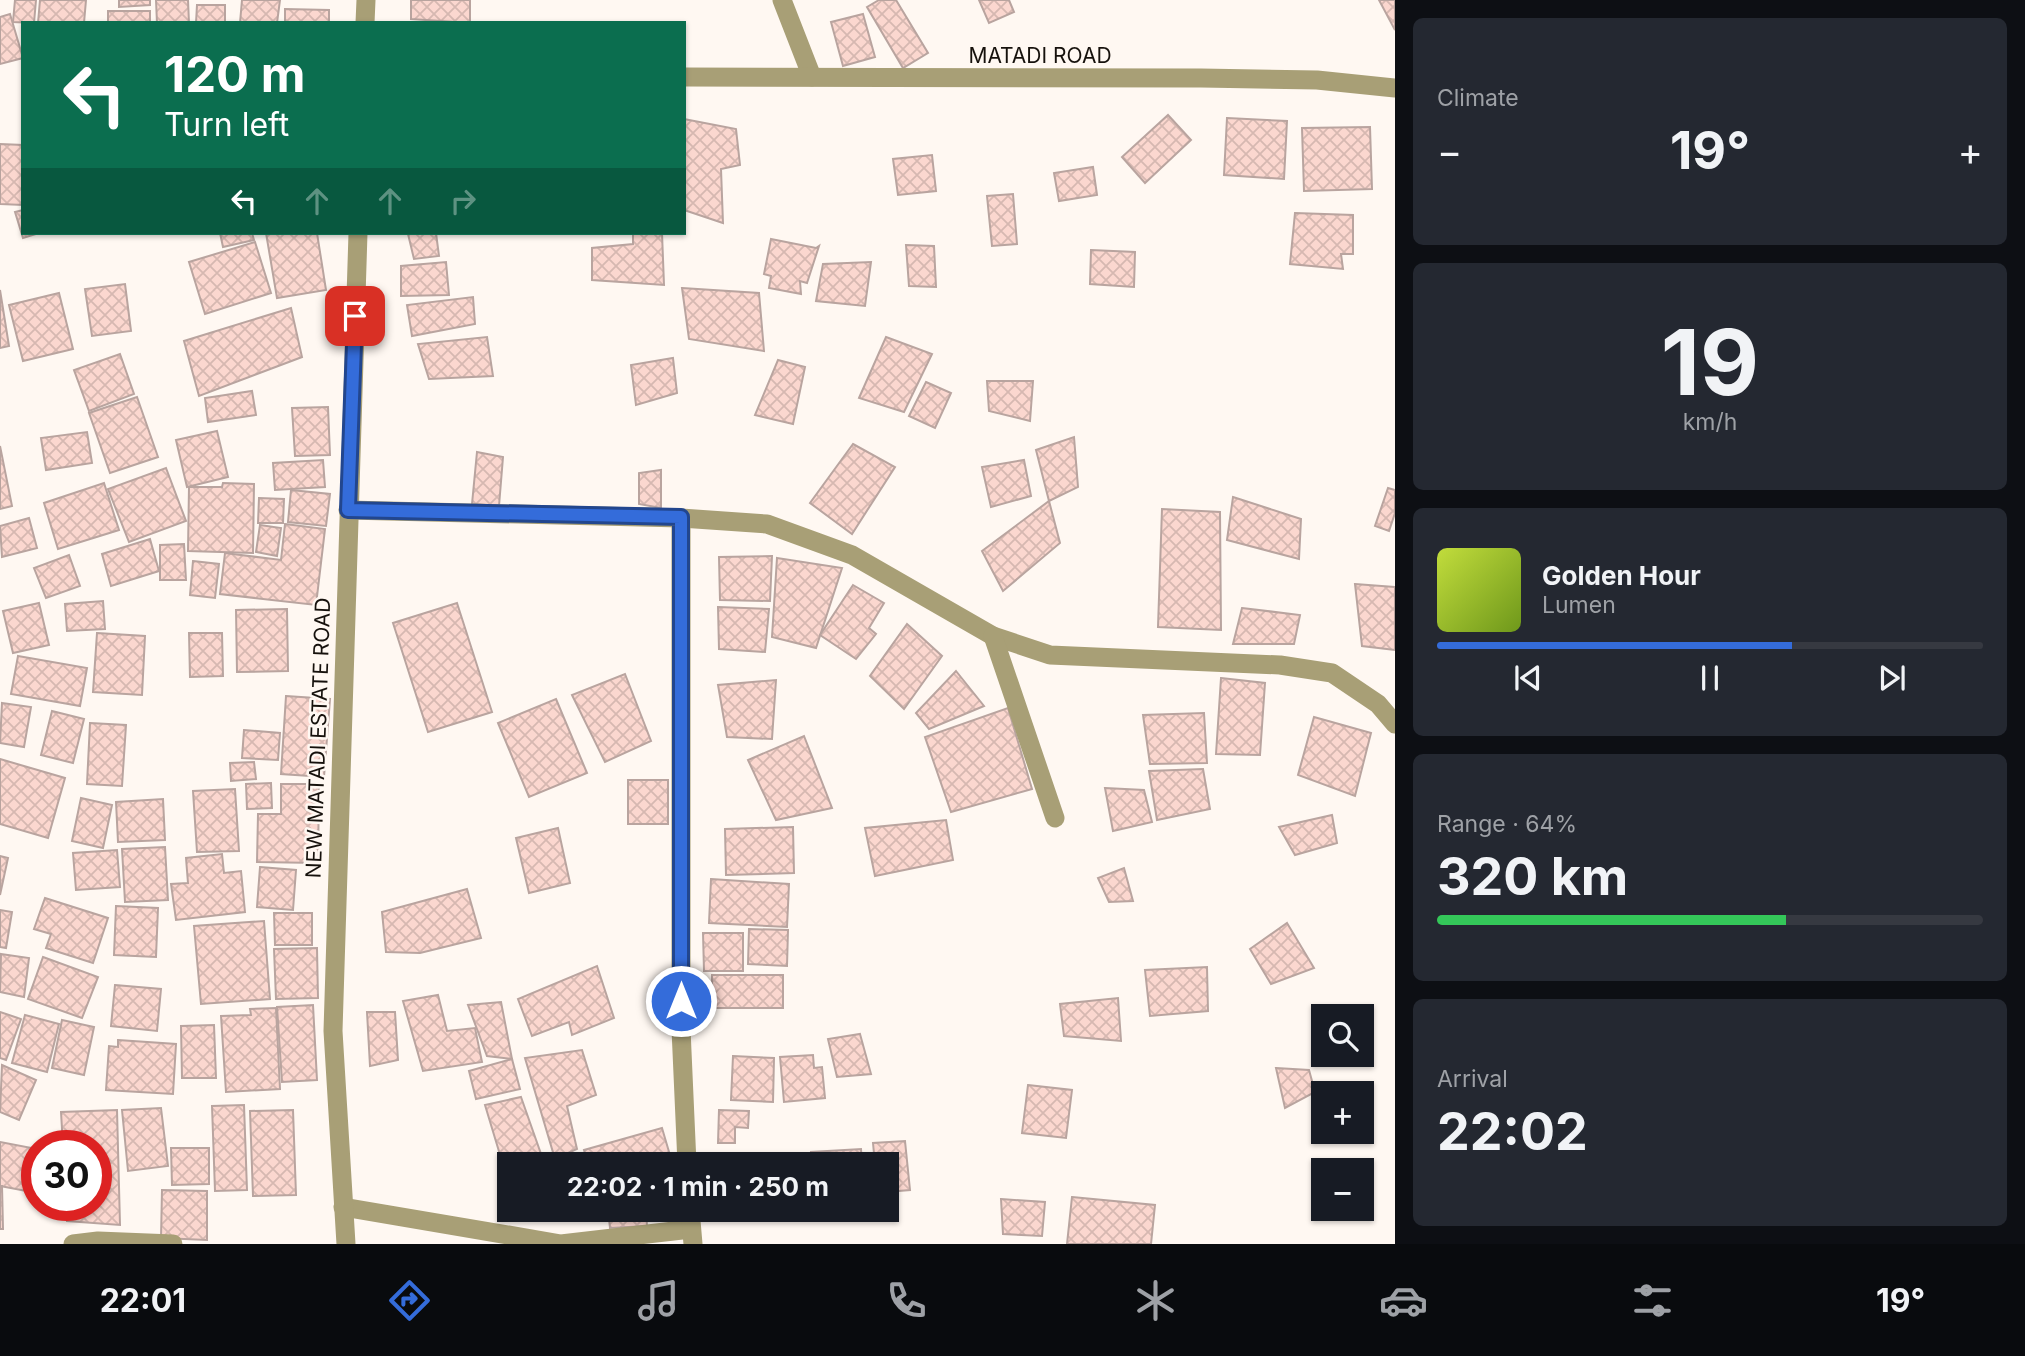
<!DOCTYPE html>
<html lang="en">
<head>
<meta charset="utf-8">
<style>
  :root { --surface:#171b24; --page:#242831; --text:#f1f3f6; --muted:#9ea1a6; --line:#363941; --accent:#346cda }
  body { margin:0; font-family:Inter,sans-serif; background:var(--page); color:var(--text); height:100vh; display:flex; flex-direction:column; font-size:26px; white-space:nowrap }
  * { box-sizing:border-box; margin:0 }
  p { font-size:23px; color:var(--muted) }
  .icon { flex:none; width:38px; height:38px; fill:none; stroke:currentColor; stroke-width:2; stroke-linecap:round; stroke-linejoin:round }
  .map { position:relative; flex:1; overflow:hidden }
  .panel { display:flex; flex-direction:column; gap:18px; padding:18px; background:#0d0f14; width:630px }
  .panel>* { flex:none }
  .hud { position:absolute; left:21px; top:21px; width:665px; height:214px; border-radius:0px; box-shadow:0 2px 5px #0004; background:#0b6e4f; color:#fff; overflow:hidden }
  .tools { position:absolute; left:1311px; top:1004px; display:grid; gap:14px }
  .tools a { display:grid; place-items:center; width:63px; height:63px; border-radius:0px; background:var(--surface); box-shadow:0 2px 5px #0004; font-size:35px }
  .speed { position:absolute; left:21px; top:1130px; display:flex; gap:14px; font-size:35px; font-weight:700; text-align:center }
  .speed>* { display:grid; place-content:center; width:91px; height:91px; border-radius:50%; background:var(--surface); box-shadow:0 2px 5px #0004; line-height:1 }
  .speed .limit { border:10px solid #d22; background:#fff; color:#111 }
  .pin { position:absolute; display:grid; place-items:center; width:60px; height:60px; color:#fff; margin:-30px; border-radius:14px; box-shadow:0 4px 10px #0006 }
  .me { position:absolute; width:77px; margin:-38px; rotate:0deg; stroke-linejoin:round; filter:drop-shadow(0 0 5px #0008) }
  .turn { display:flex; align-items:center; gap:24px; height:147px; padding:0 28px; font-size:32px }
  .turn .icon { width:91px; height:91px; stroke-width:2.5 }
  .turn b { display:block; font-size:49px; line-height:60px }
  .lanes { display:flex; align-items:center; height:66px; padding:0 28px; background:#0003; justify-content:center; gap:35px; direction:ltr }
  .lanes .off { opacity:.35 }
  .big { font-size:52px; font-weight:700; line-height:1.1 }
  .panel .tile { flex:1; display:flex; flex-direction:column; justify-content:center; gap:10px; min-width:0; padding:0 24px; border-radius:10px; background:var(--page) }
  .panel .dial { align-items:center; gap:0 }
  .dial b { font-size:91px; line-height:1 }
  .song { display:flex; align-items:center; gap:21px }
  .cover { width:84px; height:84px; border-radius:10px; background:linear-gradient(135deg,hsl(70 70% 55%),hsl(80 70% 35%)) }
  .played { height:7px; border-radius:4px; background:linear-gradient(90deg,var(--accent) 65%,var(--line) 65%) }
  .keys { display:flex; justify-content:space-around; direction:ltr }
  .heat { display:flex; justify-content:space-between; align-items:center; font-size:38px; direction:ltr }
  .charge { height:10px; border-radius:5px; background:linear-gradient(90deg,#34c759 64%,var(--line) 0) }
  .trip { position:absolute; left:497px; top:1152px; width:402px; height:70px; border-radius:0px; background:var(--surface); box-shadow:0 2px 5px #0004; font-weight:700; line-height:70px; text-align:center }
  .tabs { display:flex; height:112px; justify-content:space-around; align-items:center; background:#090b0e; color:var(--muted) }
  .tabs .icon { width:49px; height:49px }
  .tabs .selected { color:var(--accent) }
  .tabs b { font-size:32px; color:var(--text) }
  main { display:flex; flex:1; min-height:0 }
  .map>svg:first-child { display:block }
</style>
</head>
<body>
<main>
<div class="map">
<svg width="1395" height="1244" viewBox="0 0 1395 1244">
  <defs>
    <pattern id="building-cross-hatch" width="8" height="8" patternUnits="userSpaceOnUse" patternTransform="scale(1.75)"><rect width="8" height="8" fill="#fbd7cf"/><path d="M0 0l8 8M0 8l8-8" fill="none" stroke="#d6b8b1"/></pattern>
  </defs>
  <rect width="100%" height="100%" fill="#fff8f2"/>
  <g fill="url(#building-cross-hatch)" stroke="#b9a49f" stroke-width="2">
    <polygon points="15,0 36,0 34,23 13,22"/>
    <polygon points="40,0 86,0 84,23 38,23"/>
    <polygon points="119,0 150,0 150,5 119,7"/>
    <polygon points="156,0 188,0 189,23 157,23"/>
    <polygon points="242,0 280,0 277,23 240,23"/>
    <polygon points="411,0 470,0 470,23 411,19"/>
    <polygon points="879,0 896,0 928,53 903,68 867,7"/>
    <polygon points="979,0 1009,0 1014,12 989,23"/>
    <polygon points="1379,0 1395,0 1395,30"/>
    <polygon points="197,5 225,5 225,23 196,23"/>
    <polygon points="285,9 329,10 329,23 285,23"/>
    <rect x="108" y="11" width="42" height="12"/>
    <polygon points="10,14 23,58 0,64 0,17"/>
    <polygon points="863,14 875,57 843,66 831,22"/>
    <polygon points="1168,115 1191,140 1145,183 1122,157"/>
    <polygon points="1227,118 1287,121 1284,179 1224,175"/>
    <polygon points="684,119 736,129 740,165 721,169 723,223 684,210"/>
    <polygon points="1370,127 1372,189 1304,191 1302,128"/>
    <polygon points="0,144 23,145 23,205 0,204"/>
    <polygon points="932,155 936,191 898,195 893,159"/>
    <polygon points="1093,167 1097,195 1059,201 1054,173"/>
    <polygon points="1013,194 1017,244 992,246 987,196"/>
    <polygon points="23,210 23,233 39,233 23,238 15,212"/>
    <polygon points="1295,213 1353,215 1353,254 1341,254 1343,269 1290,264"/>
    <polygon points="220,233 252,233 254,240 223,247"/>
    <polygon points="266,233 317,233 326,290 277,298"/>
    <polygon points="436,233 439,256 414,259 408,234"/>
    <polygon points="633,233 662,233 664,285 592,280 592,248 633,244"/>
    <polygon points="771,239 816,248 819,246 807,283 800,281 801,294 769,288 771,276 764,274"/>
    <polygon points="255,242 271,293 205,314 189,262"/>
    <polygon points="906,245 934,246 936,287 909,286"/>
    <polygon points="1091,250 1135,252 1134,287 1090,284"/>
    <polygon points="446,262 449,295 401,296 401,266"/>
    <polygon points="871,262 865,306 816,301 823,264"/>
    <polygon points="125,284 131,331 92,336 85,289"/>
    <polygon points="682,288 759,293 764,351 689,339"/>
    <polygon points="0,290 9,346 0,348"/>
    <polygon points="59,293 73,349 23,361 9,305"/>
    <polygon points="473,297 475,324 412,336 407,305"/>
    <polygon points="291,308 302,357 199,396 184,341"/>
    <polygon points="487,337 493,376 429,379 418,344"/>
    <polygon points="886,337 932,354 904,412 859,398"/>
    <polygon points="120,354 134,394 89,411 74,370"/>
    <polygon points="673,358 677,393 636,405 631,365"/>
    <polygon points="778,360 805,367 793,424 755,415"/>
    <polygon points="987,381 1033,381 1030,421 989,411"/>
    <polygon points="926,382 951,393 935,428 909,416"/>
    <polygon points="252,391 256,415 208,422 205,398"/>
    <polygon points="137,397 158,457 110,473 89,413"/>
    <polygon points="328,407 330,455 295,456 292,408"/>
    <polygon points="217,431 228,477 187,487 176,440"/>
    <polygon points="87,432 92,463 46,470 41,438"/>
    <polygon points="1074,437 1078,487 1049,501 1036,450"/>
    <polygon points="853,444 895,467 852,534 810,503"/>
    <polygon points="0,446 12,506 0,509"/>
    <polygon points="477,452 503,457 499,506 472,504"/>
    <polygon points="323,460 325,487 275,490 273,463"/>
    <polygon points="1024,460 1031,496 991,507 982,467"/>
    <polygon points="166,468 186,521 129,542 108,489"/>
    <polygon points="661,470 661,508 639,504 639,473"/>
    <polygon points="104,483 119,530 58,549 44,503"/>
    <polygon points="223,483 254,484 253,553 188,551 189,487 222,487"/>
    <polygon points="1388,488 1395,490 1395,513 1389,531 1375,526"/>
    <polygon points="291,490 330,494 326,526 288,522"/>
    <polygon points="1233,497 1301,519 1299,559 1227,540"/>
    <polygon points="259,498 284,499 283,523 258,523"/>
    <polygon points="1049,501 1060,543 1003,591 982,551"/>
    <polygon points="1162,509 1220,512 1221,630 1158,627"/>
    <polygon points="29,518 37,548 2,557 0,526"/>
    <polygon points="285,524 325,529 316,605 220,594 225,553 281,560"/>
    <polygon points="260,525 281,528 277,556 256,552"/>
    <polygon points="150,539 159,571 111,586 102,554"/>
    <polygon points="184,544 186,580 160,580 160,545"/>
    <polygon points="69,555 80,586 46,598 34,568"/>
    <polygon points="772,556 770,601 720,600 719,557"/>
    <polygon points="777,558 842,568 816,648 772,637"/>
    <polygon points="193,561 219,564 215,598 190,595"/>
    <polygon points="1355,584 1395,587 1395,650 1362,646"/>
    <polygon points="853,585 884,603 869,628 876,634 856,659 820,635"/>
    <polygon points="103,601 105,629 67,631 65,604"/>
    <polygon points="39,603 49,645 13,653 3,611"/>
    <polygon points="457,603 492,712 428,732 393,623"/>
    <polygon points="718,607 769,609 765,652 719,649"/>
    <polygon points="1242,608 1300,615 1294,644 1233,644"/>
    <polygon points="287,609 288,671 237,672 236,610"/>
    <polygon points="907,624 942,656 904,709 870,676"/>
    <polygon points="97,633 145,636 142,695 93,692"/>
    <polygon points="189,633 222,633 223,676 190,677"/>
    <polygon points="18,656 87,668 80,706 11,694"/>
    <polygon points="956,671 984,706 929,729 916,713"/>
    <polygon points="625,674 651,741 605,762 572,695"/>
    <polygon points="1221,678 1265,683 1260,755 1216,754"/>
    <polygon points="776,680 772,739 727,737 718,685"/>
    <polygon points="286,696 330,699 324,777 281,774"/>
    <polygon points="556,699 587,773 529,797 498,723"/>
    <polygon points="2,703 31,707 24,747 0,743"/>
    <polygon points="1008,708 1032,789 951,812 925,737"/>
    <polygon points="52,711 84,719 73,763 41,755"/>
    <polygon points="1204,713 1207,763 1150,764 1143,715"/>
    <polygon points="1314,717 1371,733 1355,796 1298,775"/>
    <polygon points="90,723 126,725 122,786 87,784"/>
    <polygon points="244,730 280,733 278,760 242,758"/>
    <polygon points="804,736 832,808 776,820 748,760"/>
    <polygon points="0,759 65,778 48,838 0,824"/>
    <polygon points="254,762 256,779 231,781 230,763"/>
    <polygon points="1203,769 1210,809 1157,820 1149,771"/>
    <rect x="628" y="780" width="40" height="44"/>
    <polygon points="271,783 272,808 247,809 246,784"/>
    <polygon points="281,784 319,784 318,863 257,862 258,814 281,814"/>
    <polygon points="1105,788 1144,790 1152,822 1113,831"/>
    <polygon points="235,789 239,851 197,852 193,791"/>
    <polygon points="81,798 112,805 103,848 72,841"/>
    <polygon points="163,799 165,840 118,842 116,802"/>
    <polygon points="1332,815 1337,843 1295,855 1279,827"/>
    <polygon points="946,820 953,860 875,876 865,828"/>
    <polygon points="793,827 794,873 726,875 725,829"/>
    <polygon points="558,828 570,883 529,893 516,838"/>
    <polygon points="165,847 168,900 125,902 122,849"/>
    <polygon points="117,850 120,887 76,890 73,853"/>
    <polygon points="222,854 224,873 241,871 245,912 176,920 171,884 188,883 186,858"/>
    <polygon points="0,856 8,858 0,895"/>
    <polygon points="260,867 296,870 293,910 257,907"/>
    <polygon points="1124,868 1133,901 1109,902 1098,878"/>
    <polygon points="711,879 789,884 787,927 709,923"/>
    <polygon points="467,889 481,938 420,953 386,952 382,912"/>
    <polygon points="45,898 108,918 93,963 46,948 51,934 34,929"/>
    <polygon points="116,906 158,908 156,957 114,955"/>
    <polygon points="0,910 12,912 6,948 0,947"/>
    <polygon points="274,913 312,913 312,945 275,945"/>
    <polygon points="264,921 270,999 201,1004 194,926"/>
    <polygon points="1287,923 1314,968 1271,984 1250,949"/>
    <polygon points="749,929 788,930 787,966 748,964"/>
    <polygon points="703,933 743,933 743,971 704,971"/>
    <polygon points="317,948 318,998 276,999 274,949"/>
    <polygon points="1,954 29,958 24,997 0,992"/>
    <polygon points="43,957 98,977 82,1018 28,999"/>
    <polygon points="597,966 614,1018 572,1035 569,1022 532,1036 518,999"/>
    <polygon points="1207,967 1208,1011 1150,1016 1145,970"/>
    <rect x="712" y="975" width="71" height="33"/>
    <polygon points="115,985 161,989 157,1031 111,1026"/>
    <polygon points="438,995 447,1031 475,1028 482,1062 423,1071 403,1001"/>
    <polygon points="1118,998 1121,1041 1064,1036 1060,1004"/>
    <polygon points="501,1002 512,1059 487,1056 468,1005"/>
    <polygon points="313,1005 317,1080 282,1082 277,1007"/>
    <polygon points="276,1008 280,1089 226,1092 221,1016 251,1015 250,1009"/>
    <polygon points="0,1012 21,1019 6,1060 0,1058"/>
    <polygon points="367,1012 395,1012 398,1060 370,1066"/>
    <polygon points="25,1015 59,1024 47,1072 12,1063"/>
    <polygon points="62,1020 94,1027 84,1075 52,1068"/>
    <polygon points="214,1025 216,1078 182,1078 181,1026"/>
    <polygon points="860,1034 871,1074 837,1077 828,1039"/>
    <polygon points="118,1040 176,1044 173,1094 106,1090 109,1046 118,1047"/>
    <polygon points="582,1050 596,1095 567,1106 577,1149 555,1159 525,1058"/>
    <polygon points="813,1055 814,1068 822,1067 825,1098 784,1102 780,1057"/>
    <polygon points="733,1056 774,1058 773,1102 731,1100"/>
    <polygon points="512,1059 520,1089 476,1099 469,1071"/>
    <polygon points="2,1065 36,1080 19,1120 0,1112"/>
    <polygon points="1276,1068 1309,1070 1315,1092 1285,1108"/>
    <polygon points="1028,1085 1072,1090 1066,1138 1022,1133"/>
    <polygon points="521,1097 541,1154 504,1168 485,1105"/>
    <polygon points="244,1105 247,1190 215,1191 212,1106"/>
    <polygon points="161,1108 168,1166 128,1171 122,1110"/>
    <polygon points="117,1110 120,1225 67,1221 66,1206 96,1206 96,1146 63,1146 61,1112"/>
    <polygon points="293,1110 296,1195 253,1196 250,1111"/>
    <polygon points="719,1110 749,1111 748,1128 735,1127 735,1143 718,1143"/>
    <polygon points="662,1128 672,1162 588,1164 584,1150"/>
    <polygon points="905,1141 910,1190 887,1192 887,1164 875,1164 873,1143"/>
    <polygon points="0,1142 37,1149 37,1193 0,1186"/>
    <polygon points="171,1148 209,1148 209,1184 172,1185"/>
    <polygon points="861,1149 862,1164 812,1164 811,1152"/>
    <polygon points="0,1186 2,1186 3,1229 0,1229"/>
    <polygon points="162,1190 207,1191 207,1240 161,1238"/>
    <polygon points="1072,1197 1155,1205 1151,1244 1067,1244"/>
    <polygon points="1001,1199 1045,1202 1042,1236 1003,1234"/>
    <polygon points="608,1209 646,1209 647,1226 610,1228"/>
  </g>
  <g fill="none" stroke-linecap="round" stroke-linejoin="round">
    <g stroke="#a89f76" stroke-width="19">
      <polyline points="782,0 812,77"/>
      <polyline points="684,77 1201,78 1317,80 1395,88"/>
      <polyline points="348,510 681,518 767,524 852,555 993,636 1050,655 1280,665 1332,673 1378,704 1395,724"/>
      <polyline points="681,518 681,1029 687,1164"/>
      <polyline points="993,636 1055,818"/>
      <polyline points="343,1207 561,1244 691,1229"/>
      <polyline points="690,1209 693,1244"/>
      <polyline points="73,1244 98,1241 173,1244"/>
    </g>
    <g stroke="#a89f76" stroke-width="19">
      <polyline points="365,23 366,0"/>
      <polyline points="346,1244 333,1031 358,233"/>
    </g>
  </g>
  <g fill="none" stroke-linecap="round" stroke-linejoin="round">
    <g stroke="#22468e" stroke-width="18">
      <polyline id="route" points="355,316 348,510 681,517 681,1001"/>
    </g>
    <use href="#route" stroke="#346cda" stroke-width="12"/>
  </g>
  <g text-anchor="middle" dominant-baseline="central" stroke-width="5" stroke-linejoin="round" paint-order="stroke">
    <g font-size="21" fill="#16110c" stroke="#fff8f2">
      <text x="1040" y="55">MATADI ROAD</text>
      <text transform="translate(318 738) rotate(-88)">NEW MATADI ESTATE ROAD</text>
    </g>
  </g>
</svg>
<div class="tools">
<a><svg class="icon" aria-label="search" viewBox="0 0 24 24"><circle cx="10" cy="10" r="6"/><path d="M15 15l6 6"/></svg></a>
<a>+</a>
<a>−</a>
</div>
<div class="speed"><div class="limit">30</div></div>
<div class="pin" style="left:355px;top:316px;background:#d93025"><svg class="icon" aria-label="arrive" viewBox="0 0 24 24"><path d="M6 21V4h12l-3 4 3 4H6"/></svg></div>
<svg class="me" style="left:681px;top:1001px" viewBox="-20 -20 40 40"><circle r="17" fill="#346cda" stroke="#fff" stroke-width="3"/><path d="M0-11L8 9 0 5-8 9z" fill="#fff"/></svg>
<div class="trip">22:02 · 1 min · 250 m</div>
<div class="hud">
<div class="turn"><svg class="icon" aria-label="left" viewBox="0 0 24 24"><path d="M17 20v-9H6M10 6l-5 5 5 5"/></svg><div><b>120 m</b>Turn left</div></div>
<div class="lanes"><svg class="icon" aria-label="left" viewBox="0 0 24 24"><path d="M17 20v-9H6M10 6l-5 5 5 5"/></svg><svg class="icon off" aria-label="ahead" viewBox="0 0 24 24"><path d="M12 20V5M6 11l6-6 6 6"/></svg><svg class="icon off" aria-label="ahead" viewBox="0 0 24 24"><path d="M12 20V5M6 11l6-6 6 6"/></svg><svg class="icon off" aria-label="right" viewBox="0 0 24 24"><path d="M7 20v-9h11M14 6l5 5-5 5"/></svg></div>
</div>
</div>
<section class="panel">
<div class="tile"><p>Climate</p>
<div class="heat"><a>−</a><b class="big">19°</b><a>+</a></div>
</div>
<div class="tile dial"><b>19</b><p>km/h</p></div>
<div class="tile">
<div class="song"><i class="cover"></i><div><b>Golden Hour</b><p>Lumen</p></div></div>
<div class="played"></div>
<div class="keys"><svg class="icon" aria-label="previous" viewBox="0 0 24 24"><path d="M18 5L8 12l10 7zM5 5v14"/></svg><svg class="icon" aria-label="pause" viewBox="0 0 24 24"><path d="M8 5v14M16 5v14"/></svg><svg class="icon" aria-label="next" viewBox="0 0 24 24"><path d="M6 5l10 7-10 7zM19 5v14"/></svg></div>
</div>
<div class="tile"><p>Range · 64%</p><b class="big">320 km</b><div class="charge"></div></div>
<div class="tile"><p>Arrival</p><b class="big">22:02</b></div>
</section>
</main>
<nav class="tabs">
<b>22:01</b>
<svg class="icon selected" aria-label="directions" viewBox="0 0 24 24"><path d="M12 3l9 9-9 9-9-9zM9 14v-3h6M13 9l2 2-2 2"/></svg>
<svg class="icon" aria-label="music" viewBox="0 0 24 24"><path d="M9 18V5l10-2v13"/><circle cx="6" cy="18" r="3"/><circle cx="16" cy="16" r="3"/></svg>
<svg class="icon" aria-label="phone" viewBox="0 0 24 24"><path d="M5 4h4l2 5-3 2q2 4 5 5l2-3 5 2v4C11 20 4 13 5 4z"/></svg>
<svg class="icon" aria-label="climate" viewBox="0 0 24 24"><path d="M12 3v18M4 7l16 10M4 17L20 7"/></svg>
<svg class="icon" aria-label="car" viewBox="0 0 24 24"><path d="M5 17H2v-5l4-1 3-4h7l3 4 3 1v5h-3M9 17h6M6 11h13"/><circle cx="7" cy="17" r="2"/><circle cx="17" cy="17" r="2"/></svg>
<svg class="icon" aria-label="filters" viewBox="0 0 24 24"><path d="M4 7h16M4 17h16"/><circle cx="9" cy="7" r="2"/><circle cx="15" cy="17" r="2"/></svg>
<b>19°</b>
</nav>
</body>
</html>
